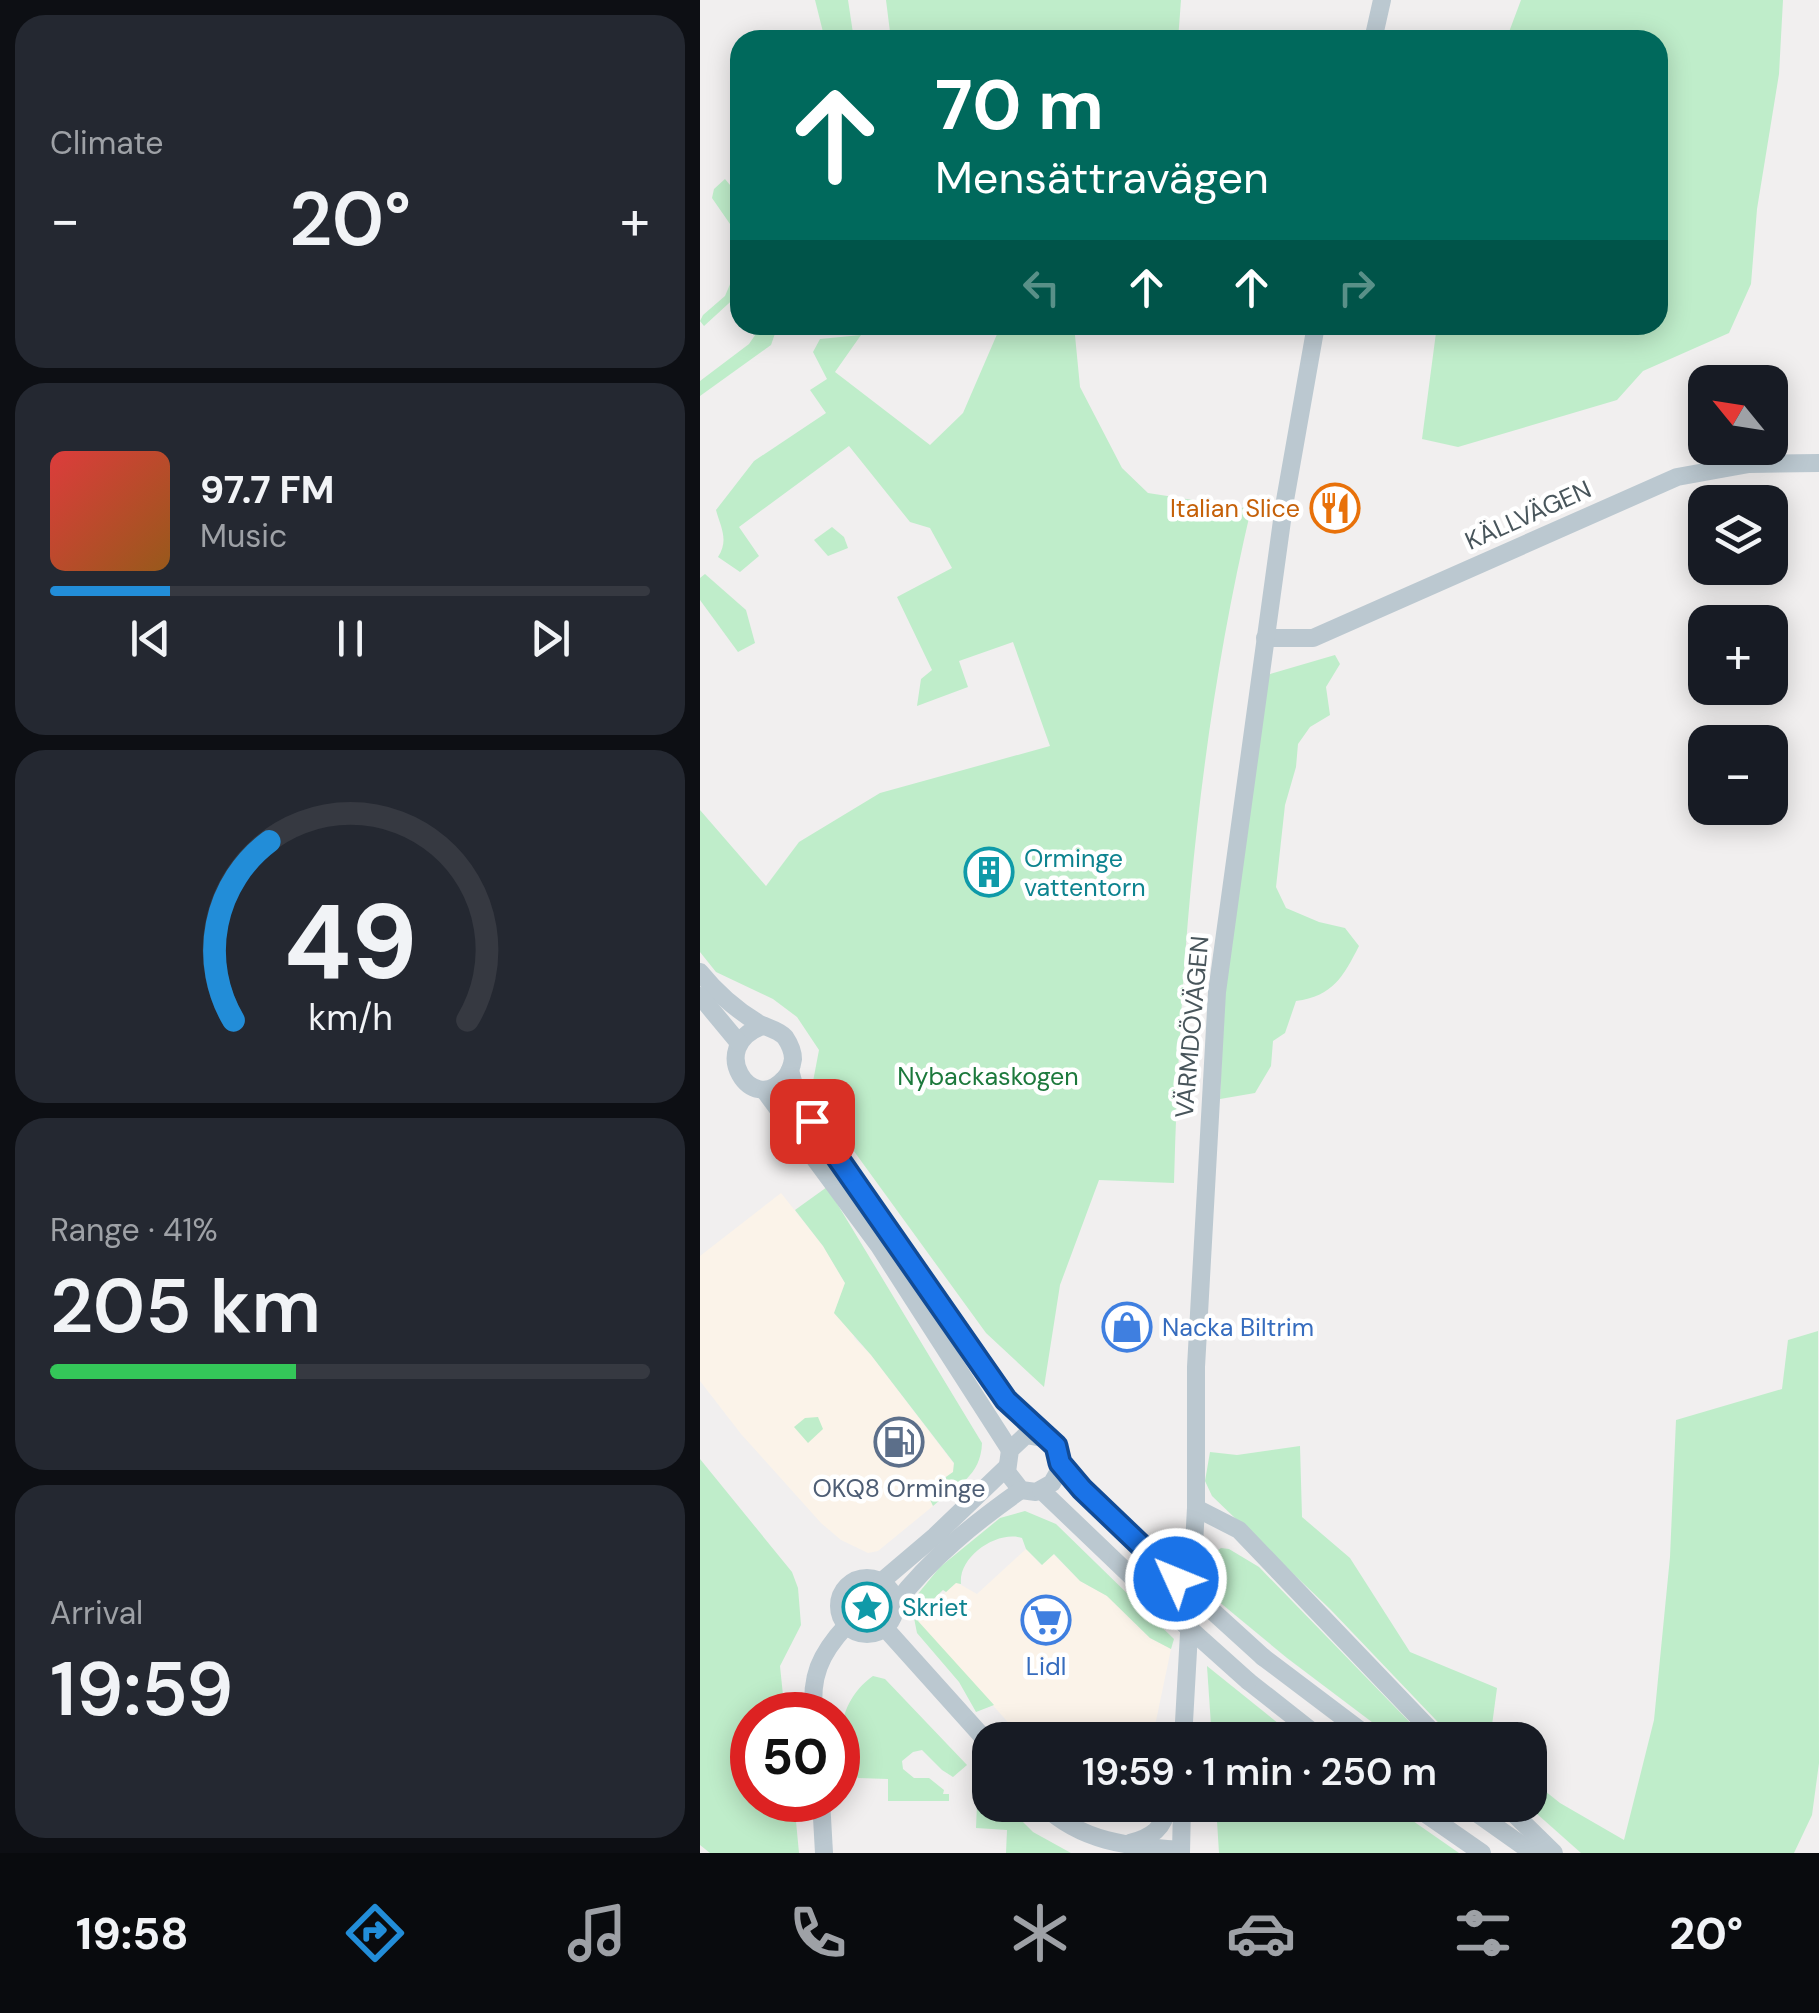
<!DOCTYPE html>
<html lang="en">
<head>
<meta charset="utf-8">
<style>
  :root { --surface:#171b24; --page:#242831; --text:#f1f3f6; --muted:#9ea1a6; --line:#363941; --accent:#228dd8 }
  body { margin:0; font-family:"DM Sans",sans-serif; background:var(--page); color:var(--text); height:100vh; display:flex; flex-direction:column; font-size:38px; white-space:nowrap }
  * { box-sizing:border-box; margin:0 }
  p { font-size:32px; color:var(--muted) }
  .icon { flex:none; width:55px; height:55px; fill:none; stroke:currentColor; stroke-width:2; stroke-linecap:round; stroke-linejoin:round }
  .map { position:relative; flex:1; overflow:hidden }
  .side { display:flex; flex-direction:column; gap:15px; padding:15px; background:#0d0f14; width:700px }
  .side>* { flex:none }
  .top-card { position:absolute; left:30px; top:30px; width:938px; height:305px; border-radius:30px; box-shadow:0 5px 25px #0003; background:#00695c; color:#fff; overflow:hidden }
  .needle { width:65px; rotate:300deg }
  .controls { position:absolute; left:988px; top:365px; display:grid; gap:20px }
  .controls a { display:grid; place-items:center; width:100px; height:100px; border-radius:20px; background:var(--surface); box-shadow:0 5px 25px #0003; font-size:50px }
  .speed { position:absolute; left:30px; top:1692px; display:flex; gap:20px; font-size:50px; font-weight:700; text-align:center }
  .speed>* { display:grid; place-content:center; width:130px; height:130px; border-radius:50%; background:var(--surface); box-shadow:0 5px 25px #0003; line-height:1 }
  .speed .limit { border:15px solid #d22; background:#fff; color:#111 }
  .pin { position:absolute; display:grid; place-items:center; width:85px; height:85px; color:#fff; margin:-42px; border-radius:20px; box-shadow:0 5px 15px #0006 }
  .me { position:absolute; width:110px; margin:-55px; rotate:314deg; stroke-linejoin:round; filter:drop-shadow(0 0 8px #0008) }
  .turn { display:flex; align-items:center; gap:35px; height:210px; padding:0 40px; font-size:45px }
  .turn .icon { width:130px; height:130px; stroke-width:2.5 }
  .turn b { display:block; font-size:70px; line-height:85px }
  .lanes { display:flex; align-items:center; height:95px; padding:0 40px; background:#0003; justify-content:center; gap:50px; direction:ltr }
  .lanes .off { opacity:.35 }
  .big { font-size:75px; font-weight:600; line-height:1.1 }
  .side .card { flex:1; display:flex; flex-direction:column; justify-content:center; gap:15px; min-width:0; padding:0 35px; border-radius:30px; background:var(--page) }
  .side .dial { align-items:center; gap:0 }
  .dial svg { height:260px; overflow:visible; fill:none; stroke:var(--line); stroke-width:7; stroke-linecap:round; text-anchor:middle }
  .dial text { fill:var(--text); stroke:none }
  .song { display:flex; align-items:center; gap:30px }
  .cover { width:120px; height:120px; border-radius:15px; background:linear-gradient(135deg,hsl(0 70% 55%),hsl(30 70% 35%)) }
  .played { height:10px; border-radius:5px; background:linear-gradient(90deg,var(--accent) 20%,var(--line) 20%) }
  .keys { display:flex; justify-content:space-around; direction:ltr }
  .heat { display:flex; justify-content:space-between; align-items:center; font-size:55px; direction:ltr }
  .charge { height:15px; border-radius:8px; background:linear-gradient(90deg,#34c759 41%,var(--line) 0) }
  .trip { position:absolute; left:272px; top:1722px; width:575px; height:100px; border-radius:30px; background:var(--surface); box-shadow:0 5px 25px #0003; font-weight:600; line-height:100px; text-align:center }
  .tab-bar { display:flex; height:160px; justify-content:space-around; align-items:center; background:#090b0e; color:var(--muted) }
  .tab-bar .icon { width:70px; height:70px }
  .tab-bar .active { color:var(--accent) }
  .tab-bar b { font-size:45px; color:var(--text) }
  main { display:flex; flex:1; min-height:0 }
  .map>svg:first-child { display:block }
</style>
</head>
<body>
<main>
<section class="side">
<div class="card"><p>Climate</p>
<div class="heat"><a>−</a><b class="big">20°</b><a>+</a></div>
</div>
<div class="card">
<div class="song"><i class="cover"></i><div><b>97.7 FM</b><p>Music</p></div></div>
<div class="played"></div>
<div class="keys"><svg class="icon" aria-label="previous" viewBox="0 0 24 24"><path d="M18 5L8 12l10 7zM5 5v14"/></svg><svg class="icon" aria-label="pause" viewBox="0 0 24 24"><path d="M8 5v14M16 5v14"/></svg><svg class="icon" aria-label="next" viewBox="0 0 24 24"><path d="M6 5l10 7-10 7zM19 5v14"/></svg></div>
</div>
<div class="card dial"><svg viewBox="0 0 100 80">
<path d="M14 69A42 42 0 1 1 86 69"/>
<path d="M14 69A42 42 0 0 1 25 14" stroke="#228dd8"/>
<text x="50" y="56" font-size="32" font-weight="700">49</text>
<text x="50" y="72" font-size="11">km/h</text>
</svg></div>
<div class="card"><p>Range · 41%</p><b class="big">205 km</b><div class="charge"></div></div>
<div class="card"><p>Arrival</p><b class="big">19:59</b></div>
</section>
<div class="map">
<svg width="1119" height="1853" viewBox="0 0 1119 1853">
  <rect width="100%" height="100%" fill="#f1efef"/>
  <g fill="#fbf3e9">
    <polygon points="81,1193 123,1246 145,1283 154,1338 171,1355 254,1464 253,1472 226,1491 233,1506 178,1551 168,1553 141,1540 121,1523 41,1434 0,1381 0,1256"/>
    <polygon points="326,1549 341,1565 353,1554 380,1581 407,1596 450,1638 471,1649 452,1740 324,1740 217,1621 256,1582 277,1594"/>
  </g>
  <g fill="#bfedca">
    <polygon points="115,0 148,0 154,40 125,40"/>
    <polygon points="186,0 481,0 478,40 191,40"/>
    <polygon points="821,0 1083,0 1079,74 1057,209 1051,284 1029,333 943,371 917,400 758,447 722,439 737,325 958,325 958,40 806,40"/>
    <polygon points="25,179 40,197 40,258 30,224 12,198 14,189"/>
    <polygon points="40,261 40,293 4,326 0,321 3,315 25,296"/>
    <polygon points="62,325 78,325 71,345 0,396 0,381 49,344"/>
    <path d="M301,325H374L380,387L422,468L448,493L551,509C499,730 480,956 474,1183L399,1180L360,1285L344,1387L286,1333L111,1092L119,1050L97,1017L73,999L16,972L0,952V810L66,886L99,842L180,793L350,746L313,642L259,661L268,687L217,706L221,679L232,670L197,597L252,568L230,528L210,522L149,446L39,527L59,556L40,572L18,557C29,540 21,528 16,510L54,461L126,413L110,390L127,379L113,352L120,339L161,335L135,372L230,445L263,413Z"/>
    <polygon points="132,527 144,537 148,548 128,556 114,540"/>
    <polygon points="5,574 46,610 55,643 38,652 0,600 0,578"/>
    <path d="M635,655L640,664L626,687L630,715L610,727L598,744L596,767L585,805L576,887L586,908L619,922L645,928L659,946C643,977 633,996 596,1001L585,1033L573,1041L571,1066L555,1093L520,1099L524,999L567,675Z"/>
    <path d="M127,1187L282,1443C281,1476 257,1486 233,1506L226,1491L253,1472L254,1463L171,1355L134,1313L145,1283L123,1246L95,1210Z"/>
    <polygon points="1118,1331 1119,1763 1112,1815 1094,1853 881,1853 827,1805 830,1805 830,1779 860,1803 924,1840 954,1720 970,1557 976,1420 1082,1389 1088,1340"/>
    <polygon points="118,1417 123,1429 108,1443 94,1427 105,1418"/>
    <polygon points="600,1446 602,1517 650,1558 710,1652 797,1688 790,1740 755,1740 630,1609 512,1496 505,1481 510,1452 537,1455"/>
    <polygon points="0,1459 92,1572 98,1588 101,1625 80,1666 85,1715 52,1715 52,1800 94,1800 99,1853 10,1853 0,1845"/>
    <path d="M325,1511L356,1524L474,1639L471,1649L450,1638L407,1596L380,1581L354,1554L342,1565L326,1549L322,1538C298,1530 258,1556 261,1584L256,1583L246,1592L243,1590L221,1611L224,1615L218,1621L294,1705L276,1712L259,1682L217,1633L214,1618L217,1595L240,1567L300,1518Z"/>
    <polygon points="521,1548 529,1549 559,1567 727,1740 693,1738 587,1658 512,1596 514,1553"/>
    <circle cx="166" cy="1607" r="12"/>
    <polygon points="507,1666 599,1740 512,1740"/>
    <path d="M173,1676L185,1679L267,1765L253,1777L242,1770L222,1750L213,1752L202,1761L203,1769L214,1778H229L244,1790L243,1794H249V1801H188V1779L158,1778C130,1747 139,1700 173,1676Z"/>
    <polygon points="290,1796 290,1805 306,1805 333,1832 371,1853 306,1853 307,1830 276,1828 277,1804"/>
    <polygon points="516,1805 690,1805 759,1853 519,1853"/>
  </g>
  <g fill="none" stroke-linecap="round" stroke-linejoin="round">
    <g stroke="#bbc8d0" stroke-width="18">
      <polyline points="673,40 682,0"/>
      <polyline points="565,638 613,638 977,477 1049,464 1119,463"/>
      <path d="M0,972C16,992 37,1010 58,1023C67,1028 77,1029 85,1037C89,1043 93,1051 93,1059C92,1066 89,1074 84,1079C52,1116 6,1047 62,1026"/>
      <polyline points="0,996 39,1043"/>
      <polyline points="90,1070 97,1096 126,1145 281,1366 306,1400 359,1452 360,1469 352,1483 336,1492 321,1490 307,1472 310,1450 326,1435 348,1439"/>
      <polyline points="64,1090 179,1246 310,1450"/>
      <polyline points="360,1463 381,1489 453,1557"/>
      <polyline points="341,1490 433,1578"/>
      <polyline points="496,1508 539,1530 740,1740"/>
      <circle cx="167" cy="1606" r="28"/>
      <polyline points="182,1581 235,1536 307,1467"/>
      <path d="M195,1604C231,1558 274,1523 321,1490"/>
      <polyline points="184,1627 290,1745"/>
      <polyline points="563,1657 673,1740"/>
      <polyline points="548,1681 623,1740"/>
      <path d="M114,1715C110,1677 120,1654 146,1626"/>
      <polyline points="483,1740 496,1508 496,1367 517,992 584,506 616,325"/>
      <polyline points="121,1800 124,1853"/>
      <path d="M343,1805C383,1843 429,1846 481,1850"/>
      <polyline points="713,1805 782,1853"/>
      <polyline points="765,1805 833,1853"/>
      <polyline points="805,1805 854,1853"/>
      <path d="M430,1843C452,1837 464,1829 468,1805"/>
      <polyline points="481,1853 482,1805"/>
    </g>
    <g stroke="#bbc8d0" stroke-width="18">
      <polyline points="453,1557 563,1657"/>
      <polyline points="433,1578 548,1681"/>
    </g>
  </g>
  <g fill="none" stroke-linecap="round" stroke-linejoin="round">
    <g stroke="#114b97" stroke-width="25">
      <polyline id="route" points="112,1121 306,1400 356,1446 360,1463 382,1489 476,1579"/>
    </g>
    <use href="#route" stroke="#1a73e8" stroke-width="18"/>
  </g>
  <defs>
    <g id="restaurant-ring" transform="scale(2.5)"><circle r="9.5" fill="#fff" stroke="#e8710a" stroke-width="1.5"/><path d="M-5-6h1v4h1v-4h1v4h1v-4h1v5L-1.5 .5V6h-2V.5L-5-1ZM5-6V6H3V1.5H1.5Q1.5-4 5-6Z" fill="#e8710a"/></g>
    <g id="building-ring" transform="scale(2.5)"><circle r="9.5" fill="#fff" stroke="#0f9aa8" stroke-width="1.5"/><path d="M-4-6H4V6H1V3H-1V6H-4ZM-2.5-4.3h1.7v1.8h-1.7ZM.8-4.3h1.7v1.8H.8ZM-2.5-1h1.7V.8h-1.7ZM.8-1h1.7V.8H.8Z" fill="#0f9aa8"/></g>
    <g id="shop-ring" transform="scale(2.5)"><circle r="9.5" fill="#fff" stroke="#3f7fe0" stroke-width="1.5"/><path d="M-5-2.5h2.3a2.7 3.5 0 0 1 5.4 0H5L5.5 6h-11ZM-1.5-2.5h3a1.5 2.3 0 0 0-3 0Z" fill="#3f7fe0"/></g>
    <g id="fuel-ring" transform="scale(2.5)"><circle r="9.5" fill="#fff" stroke="#5c6f8a" stroke-width="1.5"/><path d="M-5.5-6h7V0h2V4h1.3V-2.5L3-4.5l.8-.8L6-3V5H2.5V1h-1V6h-7ZM-4.2-4.7v3.2H.2V-4.7Z" fill="#5c6f8a"/></g>
    <g id="sight-ring" transform="scale(2.5)"><circle r="9.5" fill="#fff" stroke="#0f9aa8" stroke-width="1.5"/><path d="M0-6L1.8-2.2L6-1.7L2.9 1.2L3.7 5.4L0 3.3L-3.7 5.4L-2.9 1.2L-6-1.7L-1.8-2.2Z" fill="#0f9aa8"/></g>
    <g id="supermarket-ring" transform="scale(2.5)"><circle r="9.5" fill="#fff" stroke="#3f7fe0" stroke-width="1.5"/><path d="M-6-5.5h2.5l.6 2H6L4.5 2H-2.5L-4.4-4H-6ZM-1.5 3.2a1.3 1.3 0 1 0 .1 0ZM3 3.2a1.3 1.3 0 1 0 .1 0Z" fill="#3f7fe0"/></g>
  </defs>
  <g fill-rule="evenodd">
    <use href="#restaurant-ring" x="635" y="508"/>
    <use href="#building-ring" x="289" y="872"/>
    <use href="#shop-ring" x="427" y="1327"/>
    <use href="#fuel-ring" x="199" y="1442"/>
    <use href="#sight-ring" x="167" y="1607"/>
    <use href="#supermarket-ring" x="346" y="1620"/>
  </g>
  <g text-anchor="middle" dominant-baseline="central" stroke-width="9" stroke-linejoin="round" paint-order="stroke">
    <g font-size="25" fill="#c56008" stroke="#fff" text-anchor="end">
      <text x="600" y="508">Italian Slice</text>
    </g>
    <g font-size="25" fill="#48555b" stroke="#fff">
      <text transform="translate(828 515) rotate(-24)">KÄLLVÄGEN</text>
      <text transform="translate(492 1027) rotate(-85)">VÄRMDÖVÄGEN</text>
    </g>
    <g font-size="25" fill="#0d838f" stroke="#fff" text-anchor="start">
      <text x="324" y="858">Orminge<tspan x="324" dy="29">vattentorn</tspan></text>
      <text x="202" y="1607">Skriet</text>
    </g>
    <g font-size="25" fill="#1c793c" stroke="#fff">
      <text x="288" y="1076">Nybackaskogen</text>
    </g>
    <g font-size="25" fill="#366cbe" stroke="#fff" text-anchor="start">
      <text x="462" y="1327">Nacka Biltrim</text>
      <text x="346" y="1666" text-anchor="middle">Lidl</text>
    </g>
    <g font-size="25" fill="#4e5e75" stroke="#fff">
      <text x="199" y="1488">OKQ8 Orminge</text>
    </g>
  </g>
</svg>
<div class="controls">
<a><svg class="needle" viewBox="-14 -14 28 28"><path d="M0-13l5 13h-10z" fill="#e53935"/><path d="M0 13l5-13h-10z" fill="#9ea1a6"/></svg></a>
<a><svg class="icon" aria-label="layers" viewBox="0 0 24 24"><path d="M12 4l9 5-9 5-9-5zM3 14l9 5 9-5"/></svg></a>
<a>+</a>
<a>−</a>
</div>
<div class="speed"><div class="limit">50</div></div>
<div class="pin" style="left:112px;top:1121px;background:#d93025"><svg class="icon" aria-label="arrive" viewBox="0 0 24 24"><path d="M6 21V4h12l-3 4 3 4H6"/></svg></div>
<svg class="me" style="left:476px;top:1579px" viewBox="-20 -20 40 40"><circle r="17" fill="#1a73e8" stroke="#fff" stroke-width="3"/><path d="M0-11L8 9 0 5-8 9z" fill="#fff"/></svg>
<div class="trip">19:59 · 1 min · 250 m</div>
<div class="top-card">
<div class="turn"><svg class="icon" aria-label="ahead" viewBox="0 0 24 24"><path d="M12 20V5M6 11l6-6 6 6"/></svg><div><b>70 m</b>Mensättravägen</div></div>
<div class="lanes"><svg class="icon off" aria-label="left" viewBox="0 0 24 24"><path d="M17 20v-9H6M10 6l-5 5 5 5"/></svg><svg class="icon" aria-label="ahead" viewBox="0 0 24 24"><path d="M12 20V5M6 11l6-6 6 6"/></svg><svg class="icon" aria-label="ahead" viewBox="0 0 24 24"><path d="M12 20V5M6 11l6-6 6 6"/></svg><svg class="icon off" aria-label="right" viewBox="0 0 24 24"><path d="M7 20v-9h11M14 6l5 5-5 5"/></svg></div>
</div>
</div>
</main>
<nav class="tab-bar">
<b>19:58</b>
<svg class="icon active" aria-label="directions" viewBox="0 0 24 24"><path d="M12 3l9 9-9 9-9-9zM9 14v-3h6M13 9l2 2-2 2"/></svg>
<svg class="icon" aria-label="music" viewBox="0 0 24 24"><path d="M9 18V5l10-2v13"/><circle cx="6" cy="18" r="3"/><circle cx="16" cy="16" r="3"/></svg>
<svg class="icon" aria-label="phone" viewBox="0 0 24 24"><path d="M5 4h4l2 5-3 2q2 4 5 5l2-3 5 2v4C11 20 4 13 5 4z"/></svg>
<svg class="icon" aria-label="climate" viewBox="0 0 24 24"><path d="M12 3v18M4 7l16 10M4 17L20 7"/></svg>
<svg class="icon" aria-label="car" viewBox="0 0 24 24"><path d="M5 17H2v-5l4-1 3-4h7l3 4 3 1v5h-3M9 17h6M6 11h13"/><circle cx="7" cy="17" r="2"/><circle cx="17" cy="17" r="2"/></svg>
<svg class="icon" aria-label="filters" viewBox="0 0 24 24"><path d="M4 7h16M4 17h16"/><circle cx="9" cy="7" r="2"/><circle cx="15" cy="17" r="2"/></svg>
<b>20°</b>
</nav>
</body>
</html>
